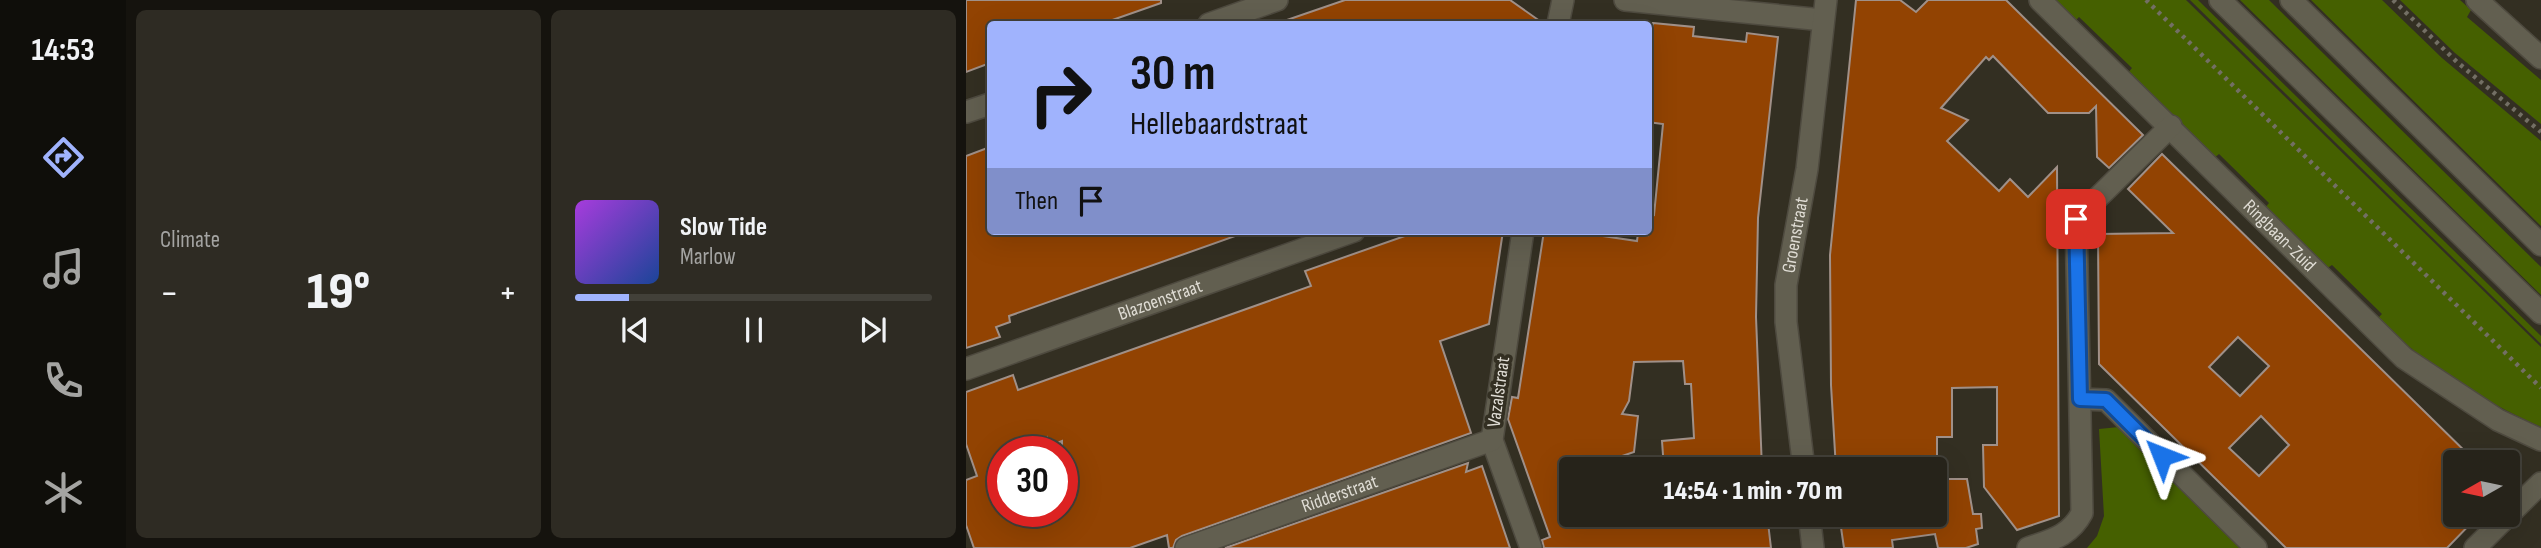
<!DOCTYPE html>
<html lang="en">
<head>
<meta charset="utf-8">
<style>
  :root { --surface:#26231a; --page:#2e2b23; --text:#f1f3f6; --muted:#a4a4a2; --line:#424039; --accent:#a0b3fd }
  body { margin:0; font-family:"Sofia Sans Condensed",sans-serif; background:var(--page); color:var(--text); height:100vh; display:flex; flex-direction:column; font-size:26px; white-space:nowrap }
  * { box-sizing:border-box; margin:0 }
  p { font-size:23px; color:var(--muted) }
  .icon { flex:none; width:38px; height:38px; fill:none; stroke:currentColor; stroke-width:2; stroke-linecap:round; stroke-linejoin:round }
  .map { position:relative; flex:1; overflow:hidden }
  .details { display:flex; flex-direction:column; gap:10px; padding:10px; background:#15130e; width:840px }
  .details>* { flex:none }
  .top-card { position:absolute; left:21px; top:21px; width:665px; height:214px; border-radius:7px; box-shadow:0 7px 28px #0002,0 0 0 2px var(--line); background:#a0b3fd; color:#111; overflow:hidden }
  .needle { width:46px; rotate:261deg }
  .tools { position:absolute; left:1477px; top:450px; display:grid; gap:14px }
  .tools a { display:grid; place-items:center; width:77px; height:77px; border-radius:7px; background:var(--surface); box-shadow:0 7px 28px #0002,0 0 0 2px var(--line); font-size:35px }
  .speed { position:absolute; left:21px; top:436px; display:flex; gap:14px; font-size:35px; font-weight:700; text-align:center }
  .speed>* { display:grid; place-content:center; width:91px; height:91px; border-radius:50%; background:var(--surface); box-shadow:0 7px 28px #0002,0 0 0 2px var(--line); line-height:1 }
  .speed .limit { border:10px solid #d22; background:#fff; color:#111 }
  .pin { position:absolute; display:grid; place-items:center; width:60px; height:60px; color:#fff; margin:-30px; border-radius:14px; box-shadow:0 4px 10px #0006 }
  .me { position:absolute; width:77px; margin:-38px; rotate:315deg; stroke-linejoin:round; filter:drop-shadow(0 0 5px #0008) }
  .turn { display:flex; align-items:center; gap:24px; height:147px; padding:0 28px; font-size:32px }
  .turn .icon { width:91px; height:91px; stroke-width:2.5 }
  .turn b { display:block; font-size:49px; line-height:60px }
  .then { display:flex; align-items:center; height:66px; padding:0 28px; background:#0003; gap:14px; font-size:26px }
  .big { font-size:52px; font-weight:800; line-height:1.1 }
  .details .card { flex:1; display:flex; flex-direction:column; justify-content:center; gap:10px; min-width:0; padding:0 24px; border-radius:10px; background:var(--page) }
  .song { display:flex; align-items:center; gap:21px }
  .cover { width:84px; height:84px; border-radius:10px; background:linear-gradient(135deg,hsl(280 70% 55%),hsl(220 70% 35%)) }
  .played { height:7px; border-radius:4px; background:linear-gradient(90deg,var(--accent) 15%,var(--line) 15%) }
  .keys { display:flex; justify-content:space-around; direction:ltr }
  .heat { display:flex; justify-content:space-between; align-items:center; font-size:38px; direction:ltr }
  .details .tiles { flex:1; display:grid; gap:10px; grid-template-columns:repeat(2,1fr) }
  .trip { position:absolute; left:593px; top:457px; width:388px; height:70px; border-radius:7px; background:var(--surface); box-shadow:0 7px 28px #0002,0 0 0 2px var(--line); font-weight:800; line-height:70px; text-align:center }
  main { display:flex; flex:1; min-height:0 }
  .menu { display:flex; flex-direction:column; width:126px; justify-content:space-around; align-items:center; background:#0f0e0a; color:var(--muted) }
  .menu .icon { width:49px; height:49px }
  .menu .selected { color:var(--accent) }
  .menu b { font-size:32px; color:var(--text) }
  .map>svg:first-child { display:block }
</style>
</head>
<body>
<main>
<nav class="menu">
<b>14:53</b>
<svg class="icon selected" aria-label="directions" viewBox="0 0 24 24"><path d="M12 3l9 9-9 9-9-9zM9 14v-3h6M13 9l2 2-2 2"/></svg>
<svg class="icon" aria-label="music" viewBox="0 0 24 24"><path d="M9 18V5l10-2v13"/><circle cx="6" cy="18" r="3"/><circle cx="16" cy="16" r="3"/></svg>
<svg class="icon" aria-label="phone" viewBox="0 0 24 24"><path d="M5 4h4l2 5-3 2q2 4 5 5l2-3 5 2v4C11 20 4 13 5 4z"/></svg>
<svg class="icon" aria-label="climate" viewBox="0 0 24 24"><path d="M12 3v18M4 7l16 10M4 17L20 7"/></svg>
</nav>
<section class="details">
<div class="tiles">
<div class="card"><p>Climate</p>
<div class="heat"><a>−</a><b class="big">19°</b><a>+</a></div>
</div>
<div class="card">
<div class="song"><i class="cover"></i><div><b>Slow Tide</b><p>Marlow</p></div></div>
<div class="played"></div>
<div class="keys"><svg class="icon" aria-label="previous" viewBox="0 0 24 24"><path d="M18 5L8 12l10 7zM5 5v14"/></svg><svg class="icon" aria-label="pause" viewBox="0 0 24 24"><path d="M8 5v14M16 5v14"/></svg><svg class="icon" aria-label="next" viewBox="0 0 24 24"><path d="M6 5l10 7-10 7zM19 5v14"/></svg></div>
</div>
</div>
</section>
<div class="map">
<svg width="1575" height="548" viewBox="0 0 1575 548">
  <rect width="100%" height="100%" fill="#332f22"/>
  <g fill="#456000">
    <path d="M1086,0H1220L1575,347V427C1514,400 1461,365 1411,319L1416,314L1366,265L1360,269L1298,209L1303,203L1253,154L1247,159L1161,74L1166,68L1113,17L1108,22Z"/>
    <polygon points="1224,0 1232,0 1575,336 1575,344"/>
    <polygon points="1274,0 1303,0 1575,267 1575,295"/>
    <polygon points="1345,0 1416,0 1476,58 1575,141 1575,226"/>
    <polygon points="1434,0 1494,0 1505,10 1501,17 1575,80 1575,124 1489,53"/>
    <polygon points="1153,427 1277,548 1121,548 1131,536 1138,516 1133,429"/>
  </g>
  <g fill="#924302" stroke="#a09088" stroke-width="2" fill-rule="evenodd">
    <polygon points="0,0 195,0 195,3 135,24 24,24 24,63 0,72"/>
    <polygon points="379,0 544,0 578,24 318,24 318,21"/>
    <polygon points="890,0 934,0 950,12 962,0 1040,0 1177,135 1143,168 1131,157 1130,106 1123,113 1082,113 1027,56 1023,60 1020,57 975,108 1002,120 981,141 1033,191 1044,179 1062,197 1091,167 1093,516 1051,530 1018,487 1017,445 1031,445 1031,387 986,388 986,437 971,437 971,469 870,469 865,385 864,255"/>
    <polygon points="687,23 728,27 727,36 780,42 781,33 812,37 792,218 790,317 796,469 764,469 764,466 698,469 696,441 728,438 725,384 719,384 717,361 668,362 663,401 656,414 672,416 668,452 638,462 641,469 606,469 606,519 610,517 611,527 645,514 801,514 805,548 578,548 576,540 584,537 542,419 546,397 552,398 578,231 603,231 671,241 672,233 682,235 682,214 688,215 697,124 682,122 682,68"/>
    <polygon points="24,147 24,231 274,231 275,234 43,316 44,322 30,327 34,337 0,348 0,156"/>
    <path d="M1196,154L1510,462H1489V514H1514L1481,548H1320L1133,364L1132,234L1207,233L1162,189ZM1272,337L1303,366L1274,396L1243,367ZM1295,416L1323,445L1293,476L1263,448Z"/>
    <path d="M453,231H537L523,324L474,341L505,433L216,536L210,540L207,548H203L201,535L164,548H8L0,525V480L11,476L0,444V392L47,375L52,390L345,286L339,271ZM81,437L84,446L96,441V511H37V452Z"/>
    <polygon points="502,463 500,472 516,466 544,548 259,548"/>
    <polygon points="970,479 1001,479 1007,514 1015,514 1016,528 1010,529 1012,544 1000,548 972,548 969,534 926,540 927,548 878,548 873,514 970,514"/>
  </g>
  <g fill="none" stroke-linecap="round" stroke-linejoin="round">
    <g stroke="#4e4a3f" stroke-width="24">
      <g id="street">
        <polyline points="659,0 857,20"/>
        <path id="s1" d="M1074,0L1438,358L1532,420L1575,440"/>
        <polyline points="1511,0 1575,58"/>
        <polyline points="243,24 311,0"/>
        <polyline points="592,24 597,0"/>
        <polyline points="0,112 24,104"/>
        <polyline points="557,231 526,440 565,548"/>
        <path id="s2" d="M0,369L388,231"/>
        <polyline points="1114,399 1140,400 1290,548"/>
        <path id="s3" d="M220,548L526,440"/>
        <path d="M1062,548C1085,540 1104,536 1116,513L1110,219L1205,126"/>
        <polyline points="1509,548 1575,483"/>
      </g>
    </g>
    <g stroke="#4e4a3f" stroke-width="24">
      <g id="secondary">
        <polyline points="1254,0 1575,313"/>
        <polyline points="1325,0 1575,245"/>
        <path id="s4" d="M838,469L820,322V285L841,169L860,0"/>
        <polyline points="843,514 847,548"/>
      </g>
    </g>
    <g stroke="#736f64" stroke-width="4.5" stroke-dasharray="3.5 5" stroke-linecap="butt">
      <polyline points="1180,0 1575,388"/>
      <polyline points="1427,0 1491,62 1575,132"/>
    </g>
    <use href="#street" stroke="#625f50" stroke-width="21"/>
    <use href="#secondary" stroke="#625f50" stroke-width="21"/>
  </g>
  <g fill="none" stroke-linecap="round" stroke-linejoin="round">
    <g stroke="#114b97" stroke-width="18">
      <polyline id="route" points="1110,219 1114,399 1140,400 1196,456"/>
    </g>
    <use href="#route" stroke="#1a73e8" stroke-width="12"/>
  </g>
  <g text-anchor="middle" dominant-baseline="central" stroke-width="7" stroke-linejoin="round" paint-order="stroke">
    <g font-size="19" fill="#dfdcd4" stroke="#332f22">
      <text stroke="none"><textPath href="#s4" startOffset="236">Groenstraat</textPath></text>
      <text stroke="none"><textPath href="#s1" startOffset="336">Ringbaan-Zuid</textPath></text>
      <text stroke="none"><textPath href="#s2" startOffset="206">Blazoenstraat</textPath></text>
      <text transform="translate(533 392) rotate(-82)">Vazalstraat</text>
      <text stroke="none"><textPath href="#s3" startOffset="163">Ridderstraat</textPath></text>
    </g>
  </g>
</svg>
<div class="tools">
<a><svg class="needle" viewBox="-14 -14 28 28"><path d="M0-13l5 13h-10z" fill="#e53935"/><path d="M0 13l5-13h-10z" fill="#a4a4a2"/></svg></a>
</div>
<div class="speed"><div class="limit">30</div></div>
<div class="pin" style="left:1110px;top:219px;background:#d93025"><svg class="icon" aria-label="arrive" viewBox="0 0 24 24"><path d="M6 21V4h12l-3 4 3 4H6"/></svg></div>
<svg class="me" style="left:1196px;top:456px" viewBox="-20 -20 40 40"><path d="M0-17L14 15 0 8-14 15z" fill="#1a73e8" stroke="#fff" stroke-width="4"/></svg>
<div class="trip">14:54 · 1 min · 70 m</div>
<div class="top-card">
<div class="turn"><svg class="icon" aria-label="right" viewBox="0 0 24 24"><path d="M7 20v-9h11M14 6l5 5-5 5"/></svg><div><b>30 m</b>Hellebaardstraat</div></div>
<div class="then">Then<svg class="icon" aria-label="arrive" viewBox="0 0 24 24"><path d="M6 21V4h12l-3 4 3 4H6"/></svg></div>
</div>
</div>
</main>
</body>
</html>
